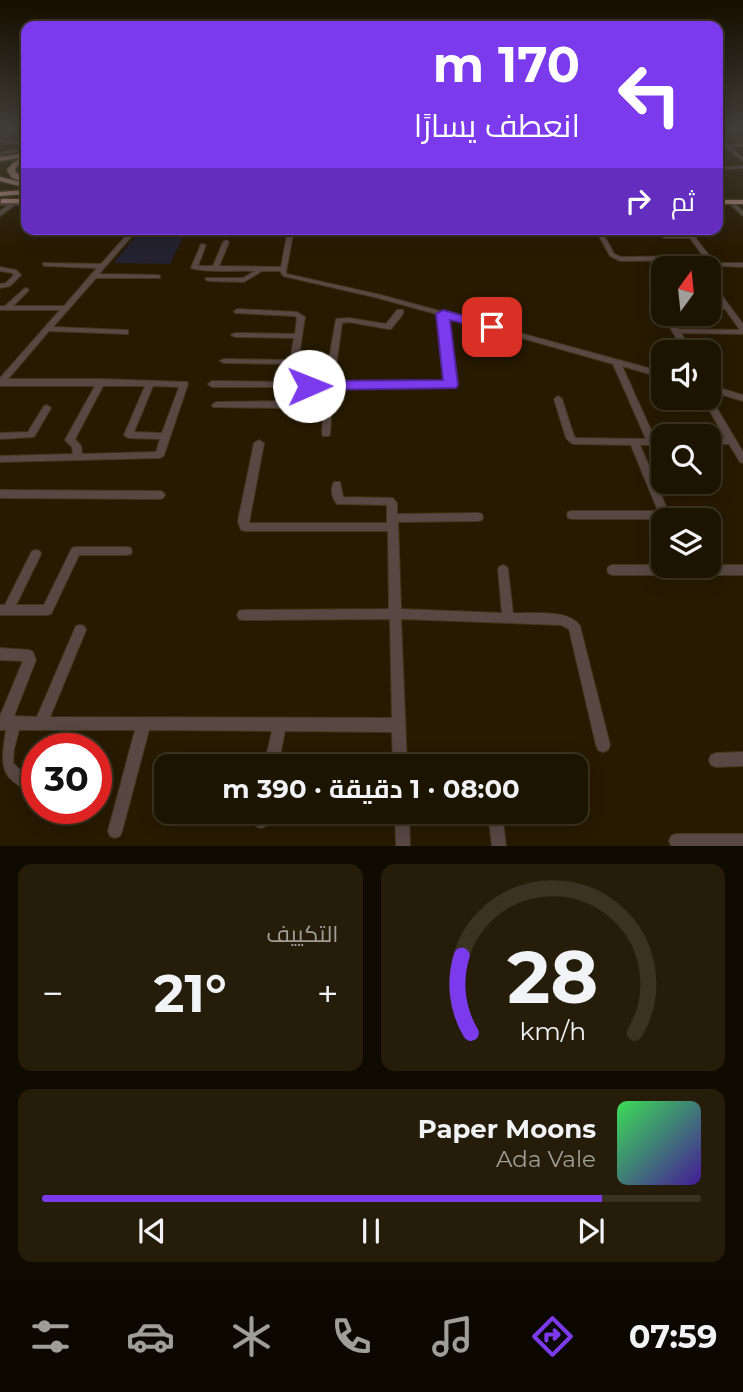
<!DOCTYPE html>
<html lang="ar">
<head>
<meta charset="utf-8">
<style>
  :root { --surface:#1d1400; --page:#251d0a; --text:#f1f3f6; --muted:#a09e99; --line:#3b3322; --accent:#7c3aed }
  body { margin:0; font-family:Montserrat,Cairo,sans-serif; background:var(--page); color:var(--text); direction:rtl; height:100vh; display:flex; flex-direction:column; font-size:26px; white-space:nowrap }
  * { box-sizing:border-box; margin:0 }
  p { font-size:23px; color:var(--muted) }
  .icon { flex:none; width:38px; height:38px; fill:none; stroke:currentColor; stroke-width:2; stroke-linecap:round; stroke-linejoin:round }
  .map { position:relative; height:846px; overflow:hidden; direction:ltr }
  .sheet { display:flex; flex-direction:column; gap:18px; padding:18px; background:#100b00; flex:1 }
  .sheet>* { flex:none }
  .banner { position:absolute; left:21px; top:21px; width:702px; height:214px; border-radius:14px; box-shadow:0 4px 18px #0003,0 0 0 2px var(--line); direction:rtl; background:#7c3aed; color:#fff; overflow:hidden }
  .needle { width:46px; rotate:15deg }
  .fabs { position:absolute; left:651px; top:256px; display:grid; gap:14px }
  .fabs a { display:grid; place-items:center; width:70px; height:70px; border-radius:14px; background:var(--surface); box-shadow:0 4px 18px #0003,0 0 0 2px var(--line); font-size:35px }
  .speed { position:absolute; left:21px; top:733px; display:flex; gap:14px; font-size:35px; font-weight:700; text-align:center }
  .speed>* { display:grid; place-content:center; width:91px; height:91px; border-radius:50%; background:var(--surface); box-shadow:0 4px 18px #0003,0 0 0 2px var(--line); line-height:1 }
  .speed .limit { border:10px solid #d22; background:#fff; color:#111 }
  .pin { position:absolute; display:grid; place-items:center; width:60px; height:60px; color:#fff; margin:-30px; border-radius:14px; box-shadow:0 4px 10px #0006 }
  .me { position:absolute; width:77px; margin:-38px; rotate:89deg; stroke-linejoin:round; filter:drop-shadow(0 0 5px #0008) }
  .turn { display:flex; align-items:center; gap:24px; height:147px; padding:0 28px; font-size:32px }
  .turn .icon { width:91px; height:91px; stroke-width:2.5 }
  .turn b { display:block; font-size:49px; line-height:60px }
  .then { display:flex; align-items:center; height:66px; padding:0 28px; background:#0003; gap:14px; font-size:26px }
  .big { font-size:52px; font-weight:700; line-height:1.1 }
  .sheet .tile { flex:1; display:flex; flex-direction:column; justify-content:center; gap:10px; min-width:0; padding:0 24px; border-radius:14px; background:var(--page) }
  .sheet .dial { align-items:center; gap:0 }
  .dial svg { height:182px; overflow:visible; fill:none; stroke:var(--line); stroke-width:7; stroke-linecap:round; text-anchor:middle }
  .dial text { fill:var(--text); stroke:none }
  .song { display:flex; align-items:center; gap:21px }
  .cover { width:84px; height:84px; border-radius:10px; background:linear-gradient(135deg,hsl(130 70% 55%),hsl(260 70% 35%)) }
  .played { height:7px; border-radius:4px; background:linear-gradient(90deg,var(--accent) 85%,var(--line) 85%) }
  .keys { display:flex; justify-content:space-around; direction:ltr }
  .heat { display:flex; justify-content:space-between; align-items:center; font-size:38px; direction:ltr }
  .sheet .tiles { flex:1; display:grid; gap:18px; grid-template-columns:1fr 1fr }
  .tile:last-child { grid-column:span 2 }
  .trip { position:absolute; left:154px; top:754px; width:434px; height:70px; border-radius:14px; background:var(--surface); box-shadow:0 4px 18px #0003,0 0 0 2px var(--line); font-weight:700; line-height:70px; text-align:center; direction:rtl }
  .tab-bar { display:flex; height:112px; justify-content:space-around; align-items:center; background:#0c0800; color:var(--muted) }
  .tab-bar .icon { width:49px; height:49px }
  .tab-bar .active { color:var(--accent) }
  .tab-bar b { font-size:32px; color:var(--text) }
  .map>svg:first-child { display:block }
</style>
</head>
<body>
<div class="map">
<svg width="743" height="846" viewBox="0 0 743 846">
  <rect width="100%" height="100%" fill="#271a00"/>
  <polygon fill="#242130" points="142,229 187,229 170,264 113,263"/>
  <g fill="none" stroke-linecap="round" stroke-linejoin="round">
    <g stroke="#42361d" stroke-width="2">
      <g id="minor">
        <polygon points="0,131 6,131 0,133"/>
        <polygon points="718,139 727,145 743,144 743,146 730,147 743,158 743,161 718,142"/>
        <polygon points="0,140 26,143 26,145 0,142"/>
        <polygon points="26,148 26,150 0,155 0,153"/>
        <polygon points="743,166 743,168 718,170 718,167"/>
        <polygon points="0,201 26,201 26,205 15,205 0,216 0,211 8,205 0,205"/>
        <polygon points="734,203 743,211 743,216 732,206 732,204"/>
        <path d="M132,229H138L99,274L158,275L160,276V278H96L53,327L125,330H128V334L49,331L8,379H101L187,382L188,384L164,455L162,457L159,458L0,462V456L73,454L72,447L65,440L95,386H0V378L60,310H0V306H5L24,289L26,288L29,290L13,306H64L97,268L45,266L43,265V263L101,264ZM103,386H145L124,435L128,438L160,439L156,452L82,454L81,446L75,439ZM153,386L179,387L162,433L134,432Z"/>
        <polygon points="217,229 223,229 221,233 219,234 216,232"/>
        <path d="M288,229H294L286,272L287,274L381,295L663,372V378L622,366L655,439H663V445H640L668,511H711L715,512L716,515L715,518L663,520V522L661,519H572L568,518L567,515L568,512L572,511H658L631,445L574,444L571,443L566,438L554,399L558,396L562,399L574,436L576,438L646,439L613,364L447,317L454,385L453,387H333L330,434L329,436H323L322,434L325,387H294L291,403L290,405L281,408L213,407L212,405L216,402L283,401L286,387H212L208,384L212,381L286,382L289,364L224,363L220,361L224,359L290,360L294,338L235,337L231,335L235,333L295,334L297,318L295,316L235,313L234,311L238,309L297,312L305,317L295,382H325L336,319L349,318L386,324L397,310H403V314L391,329H388L349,322L342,323L334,382H446L440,315L378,298L283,276L280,271H262L244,282L208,281L205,279L206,278H243L255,271C238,270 205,273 191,268L201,244L206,245L198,266H213L223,242L226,240L229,242L219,266L281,267Z"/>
        <polygon points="595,229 601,229 614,254 621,257 703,256 690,238 664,238 661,236 664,234 687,234 683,229 689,229 711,258 708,260 620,261 610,256"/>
        <polygon points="723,263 743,263 743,267 721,266 721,264"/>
        <polygon points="0,267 16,270 21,275 10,286 0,288 0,284 6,283 14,275 12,273 0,271"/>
        <polygon points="653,290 655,291 663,304 663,313 669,313 678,329 740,330 725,309 709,309 709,305 722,305 715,294 716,293 720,293 743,324 743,334 681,333 692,352 684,352 650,292"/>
        <polygon points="709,385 743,395 743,401 709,391"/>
        <polygon points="709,395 743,452 743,463 740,462 729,444 709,444 709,438 725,438 702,397 709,397"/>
        <polygon points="47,405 51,408 34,437 0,439 0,433 28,432 44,406"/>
        <path d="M259,440L264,443L249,523H387V505L337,504C332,498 330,490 334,482H340L343,497L393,498L397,503V514L478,513L482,514L483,517L482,520L478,521L398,522L401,609L502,613L498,570L499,567L503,565L507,567L508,570L513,613C531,614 570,609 580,626L610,745L608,750L603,752L598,750L596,745L569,629L561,625L401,619L407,766H393L392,732L285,731L278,766H264L272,731L149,730L122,831L120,836L115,838L110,836L108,831L135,730H19L14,749L13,763L21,771L37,780V794C0,779 0,769 6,730H0V716L23,661L0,660V648L29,650L33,652L36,660L14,716L37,717L76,626L80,625L84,626L86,630L50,717L392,718L390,619L243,620L239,619L237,615L239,611L243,610L389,609L388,531H245L241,530L238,521L254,443Z"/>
        <polygon points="0,490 160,491 163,492 165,495 163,498 160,499 0,498"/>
        <polygon points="76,547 127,547 131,548 132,551 131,554 127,555 79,555 51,614 47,615 0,615 0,605 5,605 32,551 36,550 40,551 41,554 16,605 44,605 72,548"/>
        <polygon points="612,565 743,565 743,575 612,575 608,573 607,570 608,567"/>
        <polygon points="743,752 743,766 716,767 711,765 709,760 711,755 716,753"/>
        <polygon points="255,812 269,812 266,826 261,828 256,826 254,821"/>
        <polygon points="395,812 409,812 410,846 396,846"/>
        <polygon points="488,812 502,812 506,846 492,846"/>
        <polygon points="676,834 743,834 743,846 671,846 669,841 671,836"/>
      </g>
    </g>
    <g stroke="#42361d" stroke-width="3">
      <g id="highway">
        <polygon points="26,153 26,161 18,165 15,170 18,174 26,178 26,183 12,178 7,170 13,163 21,158 0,161 0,157"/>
        <polygon points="0,177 26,183 26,186 23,187 0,181"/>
        <polygon points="26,190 26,194 0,196 0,192"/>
        <rect x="1" y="199" width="25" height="4"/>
        <rect x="718" y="200" width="25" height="4"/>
      </g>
    </g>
    <use href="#minor" fill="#584844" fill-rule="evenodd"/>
    <use href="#highway" fill="#aa857a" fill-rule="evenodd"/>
  </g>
  <linearGradient id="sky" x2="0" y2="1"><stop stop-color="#150e00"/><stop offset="0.52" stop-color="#413e37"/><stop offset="1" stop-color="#413e37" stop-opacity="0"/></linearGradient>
  <rect width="743" height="250" fill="url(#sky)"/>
  <polygon fill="#7c3aed" stroke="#51269a" stroke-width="2" points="443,310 497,325 499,327 492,331 450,320 458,385 456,388 309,390 302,386 309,381 443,380 436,314"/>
</svg>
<div class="fabs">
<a><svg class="needle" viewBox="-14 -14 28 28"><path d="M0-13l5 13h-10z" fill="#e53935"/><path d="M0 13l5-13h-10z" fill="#a09e99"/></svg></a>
<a><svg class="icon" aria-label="sound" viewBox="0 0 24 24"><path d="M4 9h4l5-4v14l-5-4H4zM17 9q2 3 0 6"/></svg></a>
<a><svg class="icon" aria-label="search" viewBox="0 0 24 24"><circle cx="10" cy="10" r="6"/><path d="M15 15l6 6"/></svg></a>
<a><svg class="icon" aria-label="layers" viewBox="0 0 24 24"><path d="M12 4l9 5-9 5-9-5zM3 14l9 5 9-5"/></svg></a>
</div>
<div class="speed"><div class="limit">30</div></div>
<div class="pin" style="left:492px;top:327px;background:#d93025"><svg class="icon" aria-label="arrive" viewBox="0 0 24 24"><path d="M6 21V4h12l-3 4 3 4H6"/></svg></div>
<svg class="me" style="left:309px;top:386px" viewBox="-20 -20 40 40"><circle r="19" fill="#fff"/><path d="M0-13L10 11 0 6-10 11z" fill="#7c3aed"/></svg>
<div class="trip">08:00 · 1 دقيقة · 390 m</div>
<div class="banner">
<div class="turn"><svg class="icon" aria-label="left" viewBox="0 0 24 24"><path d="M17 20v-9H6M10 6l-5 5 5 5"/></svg><div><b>170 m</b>انعطف يسارًا</div></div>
<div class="then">ثم<svg class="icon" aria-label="right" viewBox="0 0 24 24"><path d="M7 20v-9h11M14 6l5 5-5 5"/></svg></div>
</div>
</div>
<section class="sheet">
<div class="tiles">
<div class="tile dial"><svg viewBox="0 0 100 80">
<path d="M14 69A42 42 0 1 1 86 69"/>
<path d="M14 69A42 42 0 0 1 10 35" stroke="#7c3aed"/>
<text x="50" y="56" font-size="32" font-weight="700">28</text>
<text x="50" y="72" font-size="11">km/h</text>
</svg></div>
<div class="tile"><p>التكييف</p>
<div class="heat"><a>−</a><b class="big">21°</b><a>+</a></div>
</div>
<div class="tile">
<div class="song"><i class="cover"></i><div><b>Paper Moons</b><p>Ada Vale</p></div></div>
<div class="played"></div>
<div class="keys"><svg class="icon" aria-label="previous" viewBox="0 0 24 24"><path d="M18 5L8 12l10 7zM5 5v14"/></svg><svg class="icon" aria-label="pause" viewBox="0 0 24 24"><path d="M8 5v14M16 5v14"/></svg><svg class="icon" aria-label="next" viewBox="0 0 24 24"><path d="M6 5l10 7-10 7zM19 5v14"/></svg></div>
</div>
</div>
</section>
<nav class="tab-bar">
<b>07:59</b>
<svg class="icon active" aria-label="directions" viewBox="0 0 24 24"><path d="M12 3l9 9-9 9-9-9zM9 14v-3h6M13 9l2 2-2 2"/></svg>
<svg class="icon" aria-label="music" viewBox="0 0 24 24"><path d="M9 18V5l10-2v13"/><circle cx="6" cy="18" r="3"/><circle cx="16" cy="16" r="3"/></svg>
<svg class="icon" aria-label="phone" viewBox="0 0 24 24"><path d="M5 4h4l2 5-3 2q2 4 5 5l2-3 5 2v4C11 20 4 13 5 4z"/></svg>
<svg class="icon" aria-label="climate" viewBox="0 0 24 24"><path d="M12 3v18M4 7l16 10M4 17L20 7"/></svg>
<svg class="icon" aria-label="car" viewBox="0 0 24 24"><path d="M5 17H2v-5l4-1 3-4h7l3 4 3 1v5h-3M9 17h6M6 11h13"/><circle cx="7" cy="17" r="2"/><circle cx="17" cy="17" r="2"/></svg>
<svg class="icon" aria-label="filters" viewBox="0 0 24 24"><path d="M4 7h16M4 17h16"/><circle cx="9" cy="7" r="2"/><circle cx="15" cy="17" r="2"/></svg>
</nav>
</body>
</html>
